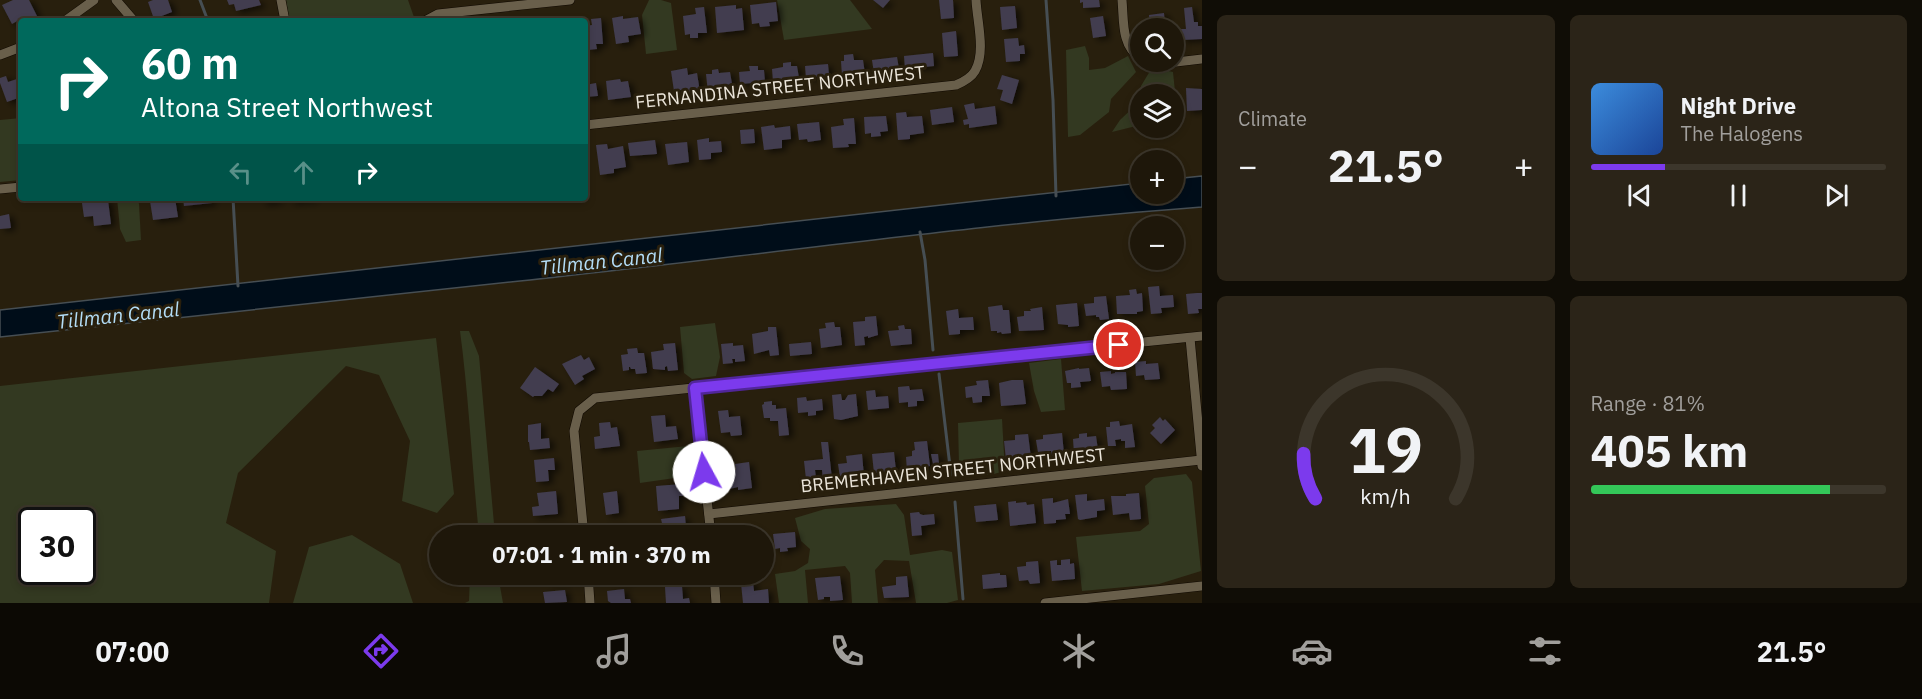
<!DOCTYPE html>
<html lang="en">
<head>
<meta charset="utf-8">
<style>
  :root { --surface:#1e170a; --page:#2b2418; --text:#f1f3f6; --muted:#a19f9c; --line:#3c362b; --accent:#7c3aed }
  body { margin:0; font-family:"IBM Plex Sans",sans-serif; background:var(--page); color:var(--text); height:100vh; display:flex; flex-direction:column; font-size:22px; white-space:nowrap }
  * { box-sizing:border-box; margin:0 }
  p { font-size:20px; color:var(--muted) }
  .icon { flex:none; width:33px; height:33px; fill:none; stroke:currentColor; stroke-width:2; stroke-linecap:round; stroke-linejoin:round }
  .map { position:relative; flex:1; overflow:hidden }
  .side { display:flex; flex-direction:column; gap:15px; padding:15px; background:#100d06; width:720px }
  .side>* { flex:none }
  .hud { position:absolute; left:18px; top:18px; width:570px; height:183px; border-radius:6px; box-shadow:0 3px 9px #0003,0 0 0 2px var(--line); background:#00695c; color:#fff; overflow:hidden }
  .tools { position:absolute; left:1130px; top:18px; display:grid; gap:12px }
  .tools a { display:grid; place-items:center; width:54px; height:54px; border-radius:50%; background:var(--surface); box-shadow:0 3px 9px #0003,0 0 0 2px var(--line); font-size:30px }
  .speed { position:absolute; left:18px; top:507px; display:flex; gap:12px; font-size:30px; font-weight:700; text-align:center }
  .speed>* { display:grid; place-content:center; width:78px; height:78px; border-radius:50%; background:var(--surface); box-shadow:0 3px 9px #0003,0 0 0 2px var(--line); line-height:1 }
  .speed .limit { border:3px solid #111; border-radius:9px; background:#fff; color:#111 }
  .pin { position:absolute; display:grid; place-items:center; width:51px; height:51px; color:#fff; margin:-26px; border:3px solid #fff; border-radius:50%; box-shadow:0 2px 6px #0007 }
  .me { position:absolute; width:66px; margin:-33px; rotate:354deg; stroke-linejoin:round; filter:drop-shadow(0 0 4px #0008) }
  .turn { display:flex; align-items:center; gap:21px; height:126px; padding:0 24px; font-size:27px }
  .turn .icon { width:78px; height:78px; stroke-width:2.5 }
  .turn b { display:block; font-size:42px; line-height:51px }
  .lanes { display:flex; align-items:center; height:57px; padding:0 24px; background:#0003; justify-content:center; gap:30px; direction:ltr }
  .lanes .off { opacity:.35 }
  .big { font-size:45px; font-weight:700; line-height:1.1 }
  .side .widget { flex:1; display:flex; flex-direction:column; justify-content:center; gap:9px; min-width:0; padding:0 21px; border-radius:9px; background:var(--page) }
  .side .dial { align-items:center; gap:0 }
  .dial svg { height:156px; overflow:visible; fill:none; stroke:var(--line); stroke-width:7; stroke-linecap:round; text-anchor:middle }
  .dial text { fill:var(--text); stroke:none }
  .song { display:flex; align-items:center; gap:18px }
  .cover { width:72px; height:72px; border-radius:9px; background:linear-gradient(135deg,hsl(210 70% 55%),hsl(220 70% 35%)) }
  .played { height:6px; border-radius:3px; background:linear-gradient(90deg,var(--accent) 25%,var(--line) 25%) }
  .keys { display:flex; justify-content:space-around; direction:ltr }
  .heat { display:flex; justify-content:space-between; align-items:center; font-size:33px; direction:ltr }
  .charge { height:9px; border-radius:4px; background:linear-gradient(90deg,#34c759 81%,var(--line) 0) }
  .side .tiles { flex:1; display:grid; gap:15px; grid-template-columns:repeat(2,1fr) }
  .trip { position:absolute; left:429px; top:525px; width:345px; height:60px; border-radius:30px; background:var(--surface); box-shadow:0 3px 9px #0003,0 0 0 2px var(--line); font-weight:700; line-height:60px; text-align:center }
  .tab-bar { display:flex; height:96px; justify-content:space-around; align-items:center; background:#0c0904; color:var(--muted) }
  .tab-bar .icon { width:42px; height:42px }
  .tab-bar .current { color:var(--accent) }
  .tab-bar b { font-size:27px; color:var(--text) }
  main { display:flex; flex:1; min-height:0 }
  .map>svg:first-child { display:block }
</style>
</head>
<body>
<main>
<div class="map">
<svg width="1202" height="603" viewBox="0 0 1202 603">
  <defs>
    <filter id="shadow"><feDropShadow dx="4.5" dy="2.5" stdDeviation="3" flood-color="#0009"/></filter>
  </defs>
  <rect width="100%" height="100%" fill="#281f0d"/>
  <g fill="#333921" fill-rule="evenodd">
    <polygon points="286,0 408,0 415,20 289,21"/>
    <polygon points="649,0 661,0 671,3 677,50 646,54 642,15"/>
    <polygon points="777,0 850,0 872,29 784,40"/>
    <polygon points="1085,46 1089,58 1089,70 1105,68 1128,56 1136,72 1111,99 1109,112 1080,135 1068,137 1066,50"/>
    <polygon points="1164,70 1173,72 1178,121 1173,122 1173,94 1140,94 1140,125 1112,132 1120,120 1137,104 1141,86 1150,71"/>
    <polygon points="21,118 21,180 0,182 0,120"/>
    <polygon points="117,198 137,198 139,204 141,240 126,242 120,229"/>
    <polygon points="715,323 720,357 716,376 692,379 684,373 680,327"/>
    <path d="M460,331H469L479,356L495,535H479C472,467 469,399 460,331Z"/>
    <path d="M436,338L454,494L437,513L402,501L410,441L379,375L346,366L238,473L226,523L276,551L269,603H0V386ZM32,520H82V572H32Z"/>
    <polygon points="1061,359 1065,410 1041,412 1034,391 1029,363"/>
    <polygon points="1002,419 1005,471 990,475 964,474 959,464 958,423"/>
    <polygon points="688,446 688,458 675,478 640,483 637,451"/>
    <polygon points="1186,474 1192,482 1201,571 1159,584 1082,591 1076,537 1140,531 1149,524 1145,486 1154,478"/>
    <polygon points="896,504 904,515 910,555 942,550 952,552 958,600 947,603 916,603 909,561 884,560 875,570 878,603 852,603 850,573 845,566 805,570 808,603 779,603 775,574 795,571 808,563 810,549 801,541 795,518 825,509"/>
    <polygon points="352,535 400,564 413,603 293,603 309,547"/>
    <polygon points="470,575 498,575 503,603 465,603 469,601"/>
  </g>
  <path fill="#000d19" stroke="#464e53" stroke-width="1.5" d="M1202,176V207C974,224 747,257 520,281C346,300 173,318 0,337V310L1140,183V194H1173V179Z"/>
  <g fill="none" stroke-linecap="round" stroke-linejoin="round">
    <g stroke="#464e53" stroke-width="3">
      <polyline points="200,0 208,21"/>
      <polyline points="1046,0 1053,100 1056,196"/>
      <polyline points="233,198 238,286"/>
      <polyline points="920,232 925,260 933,350"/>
      <polyline points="939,374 951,475"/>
      <polyline points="955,502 963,599"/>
    </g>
  </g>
  <g fill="#423d50" filter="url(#shadow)">
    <polygon points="13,0 29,0 37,16 28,20 26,16 12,24 2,5"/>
    <polygon points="153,0 168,0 172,12 154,19 148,2"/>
    <polygon points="227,0 259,0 261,5 236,11 234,4 229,5"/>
    <polygon points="873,0 890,0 883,8"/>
    <polygon points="939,0 953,0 954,18 941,19"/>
    <polygon points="1080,0 1099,0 1100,7 1083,8 1083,2 1080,3"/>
    <polygon points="776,2 778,21 769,22 770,26 760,27 759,23 752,24 750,5"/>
    <polygon points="736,5 736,9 742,8 744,30 717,33 715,7"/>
    <polygon points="1015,6 1017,28 1002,30 1000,7"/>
    <polygon points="704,7 707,33 698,33 698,38 690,38 690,34 685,35 683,16 696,14 695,8"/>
    <polygon points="1192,7 1194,22 1198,22 1198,26 1202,26 1202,39 1182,40 1181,29 1186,29 1184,8"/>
    <polygon points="1164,13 1165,25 1150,26 1149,15"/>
    <polygon points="623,16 623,19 638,17 641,34 628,36 629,42 616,44 612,18"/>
    <polygon points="1103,16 1106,36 1093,38 1090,18"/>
    <polygon points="601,18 603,44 596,44 597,49 588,50 587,45 585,46 585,26 592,25 591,19"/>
    <polygon points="956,31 958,56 944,57 942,33"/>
    <polygon points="1018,38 1019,46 1024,45 1025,54 1020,54 1020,61 1006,62 1004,39"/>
    <polygon points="933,53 934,66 905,69 904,56"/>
    <polygon points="853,54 854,60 863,60 865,74 842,76 841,61 844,61 844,55"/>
    <polygon points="897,57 899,69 874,73 872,60"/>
    <polygon points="791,62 791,66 797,66 799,78 773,81 772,69 783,67 783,63"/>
    <polygon points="828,64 829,75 806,78 805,66"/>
    <polygon points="749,66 758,66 758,70 764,70 765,82 740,84 739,72 750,71"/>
    <polygon points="687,68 688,75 697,73 700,92 688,94 688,89 674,91 671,71"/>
    <polygon points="718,69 719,73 730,72 732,84 717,86 718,91 708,92 706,74 712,74 712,70"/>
    <polygon points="1002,75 1019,80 1012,104 1000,100 1003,90 997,89"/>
    <polygon points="6,76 8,82 20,78 21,79 21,97 7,102 0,83 0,78"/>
    <polygon points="620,79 621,82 628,81 631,97 608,100 606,81"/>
    <polygon points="596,83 598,96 585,97 585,85"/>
    <polygon points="1186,88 1202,89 1202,110 1187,111"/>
    <polygon points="974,103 975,109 995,106 997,124 969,128 969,124 964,125 963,120 968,119 964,105"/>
    <polygon points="952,107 954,122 932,125 930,110"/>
    <polygon points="906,112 907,117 922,116 924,133 910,135 910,139 898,140 896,113"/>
    <polygon points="886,116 888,131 880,132 881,136 871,137 871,133 865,134 864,117"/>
    <polygon points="854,118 856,144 848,144 849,147 833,148 831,127 844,125 843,119"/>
    <polygon points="819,122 821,140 808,142 807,139 799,140 797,124"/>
    <polygon points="774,125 775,128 790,126 791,139 782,140 782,148 764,150 761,127"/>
    <polygon points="754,129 755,143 741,144 740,130"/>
    <polygon points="709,138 709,142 721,141 722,152 711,153 711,159 699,160 697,140"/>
    <polygon points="655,140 657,154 630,156 628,143"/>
    <polygon points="687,142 689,162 668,165 665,144"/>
    <polygon points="607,144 608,149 623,146 626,167 614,169 614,173 600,175 596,145"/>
    <polygon points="164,198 175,198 178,217 153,220 150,201 164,200"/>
    <polygon points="183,198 211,198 212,203 184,206"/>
    <polygon points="262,198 278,198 278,201 263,203"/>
    <polygon points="290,198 313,198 314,200 291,202"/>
    <polygon points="108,200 111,224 94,226 93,216 84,217 82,203"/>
    <polygon points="9,214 11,228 0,229 0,216"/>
    <polygon points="1159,286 1160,296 1173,295 1174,307 1161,308 1162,313 1151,314 1148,287"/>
    <polygon points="1136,289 1137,294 1142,293 1143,311 1137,312 1137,314 1117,314 1116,296 1130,295 1129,290"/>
    <polygon points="1197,293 1202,293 1202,309 1198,309 1199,313 1188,314 1186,294"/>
    <polygon points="1106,296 1109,319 1100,320 1099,317 1096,317 1096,315 1086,316 1084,304 1094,303 1094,297"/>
    <polygon points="1077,303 1079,326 1068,327 1068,325 1058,324 1056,305"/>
    <polygon points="1002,305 1003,310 1009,310 1011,333 1002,334 1001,332 997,333 997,331 991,331 988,307"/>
    <polygon points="1042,307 1044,330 1019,331 1017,317 1024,316 1024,311 1031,311 1030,309"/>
    <polygon points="958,309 959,318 973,317 974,330 960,330 960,334 949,335 946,311"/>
    <polygon points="876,316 878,335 868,338 868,336 864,337 865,345 855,346 853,322 865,321 865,317"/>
    <polygon points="834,322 835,327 840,327 842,345 821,348 819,329 826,328 825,323"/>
    <polygon points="904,325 905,329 911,329 912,344 891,346 888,331 899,330 898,326"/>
    <polygon points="768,327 776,327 779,355 770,356 769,350 754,354 752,334 768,331"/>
    <polygon points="811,342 812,354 790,356 789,344"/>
    <polygon points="675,343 678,370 668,371 667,366 665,367 665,370 653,369 651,352 664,350 663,344"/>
    <polygon points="733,343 733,346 743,345 745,361 735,362 735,359 732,359 733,363 723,364 721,344"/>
    <polygon points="637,348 638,353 644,353 647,373 636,374 635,369 631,369 630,367 629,367 629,370 623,371 621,355 628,354 627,349"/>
    <polygon points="581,355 584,360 589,357 595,369 582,376 584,379 575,385 562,364"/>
    <polygon points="1146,361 1146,364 1158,363 1160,379 1145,380 1144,375 1136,376 1135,362"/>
    <polygon points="535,367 559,384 553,392 548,389 542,396 534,396 533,397 520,388"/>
    <polygon points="1079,368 1079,369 1089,368 1091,381 1080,382 1081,387 1071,388 1071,383 1067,383 1065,371"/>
    <polygon points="1111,371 1111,374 1115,373 1115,372 1126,372 1127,389 1111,390 1110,386 1102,387 1100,372"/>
    <polygon points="988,380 990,396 982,396 982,402 973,403 972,397 966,398 965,387 977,385 976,381"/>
    <polygon points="1012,380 1023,380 1026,404 1001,406 999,383"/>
    <polygon points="909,386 910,390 922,389 924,401 917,401 917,406 908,407 908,402 899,403 898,387"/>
    <polygon points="875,390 876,397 888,396 889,408 868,410 866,391"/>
    <polygon points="841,394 842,400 845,400 848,395 856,394 858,416 841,420 834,419 832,395"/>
    <polygon points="806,397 807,401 822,399 823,410 816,411 816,415 808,416 808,412 798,413 797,398"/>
    <polygon points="772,401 772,405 776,405 776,409 786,408 789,435 779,436 778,421 770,421 770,418 764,418 762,405 764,404 764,402"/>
    <polygon points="728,410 729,417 740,416 742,435 731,436 730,432 721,433 718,411"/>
    <polygon points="665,415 666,427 676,426 678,439 654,442 651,416"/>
    <polygon points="1160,417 1163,421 1165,419 1175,430 1161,444 1150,433 1155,428 1152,425"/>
    <polygon points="1119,421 1120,426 1132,424 1135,447 1125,448 1125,441 1121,441 1121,439 1115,440 1116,446 1108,446 1106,427 1110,427 1110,422"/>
    <polygon points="610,422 611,428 617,427 620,446 595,449 594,437 600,436 599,423"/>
    <polygon points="541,423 541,439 549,438 550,448 530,450 529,442 528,442 528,425"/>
    <polygon points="1062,433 1064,454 1052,456 1051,451 1038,452 1036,440 1043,439 1043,435"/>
    <polygon points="1087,433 1087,437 1096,436 1098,450 1074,453 1073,439 1079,438 1079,434"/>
    <polygon points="1028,434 1031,458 1021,459 1017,458 1017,456 1006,459 1004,441 1015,440 1015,435"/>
    <polygon points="927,441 930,466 925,467 925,469 907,471 906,457 912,456 912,451 915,450 914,442"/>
    <polygon points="821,442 828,442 832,479 823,480 822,470 815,470 816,478 806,479 804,461 823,459"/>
    <polygon points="894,452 896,471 874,473 872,454"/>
    <polygon points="862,454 864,476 840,477 838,464 847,463 846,456"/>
    <polygon points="931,454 938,454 939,464 933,464"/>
    <polygon points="554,458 555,470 548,470 549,481 536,482 534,460"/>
    <polygon points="749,462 752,488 738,490 738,487 725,490 723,472 736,470 735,464"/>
    <polygon points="682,484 683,496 679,496 679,509 658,511 656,486"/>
    <polygon points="556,491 558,514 533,516 532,507 539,506 537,493"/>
    <polygon points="617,491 619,513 606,515 603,493"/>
    <polygon points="1139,493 1141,519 1130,520 1129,513 1113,515 1111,496 1126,496 1126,494"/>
    <polygon points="1087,494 1087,501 1104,499 1105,510 1097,511 1097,517 1080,520 1078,519 1075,495"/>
    <polygon points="1053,498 1053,503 1068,499 1070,514 1065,514 1066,519 1056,520 1056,523 1044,524 1042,499"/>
    <polygon points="1016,501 1016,503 1026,502 1027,505 1034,504 1036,523 1010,526 1008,502"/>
    <polygon points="996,504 998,520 976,522 974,506"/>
    <polygon points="919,512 920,514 923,515 934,514 935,524 921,526 922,535 912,536 910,513"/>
    <polygon points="685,516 686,527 680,528 680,536 665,536 661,519"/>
    <polygon points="560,523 561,533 556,533 556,536 533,536 532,525"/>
    <polygon points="622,524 622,531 627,531 628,536 603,536 602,526"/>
    <polygon points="756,528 757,536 745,536 744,529"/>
    <polygon points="795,532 796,547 787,548 788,551 780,552 780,548 775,549 773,534"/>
    <polygon points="1070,559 1070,564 1074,563 1075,579 1052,581 1050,561 1057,560 1057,565 1061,565 1061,560"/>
    <polygon points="1038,561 1040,583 1030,584 1028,580 1019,581 1017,567 1026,566 1026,562"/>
    <polygon points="1000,573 1000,575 1006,575 1007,587 983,589 982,575"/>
    <polygon points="549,574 564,574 565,581 550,582"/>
    <polygon points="617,574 630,574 631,580 618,581"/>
    <polygon points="840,576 843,600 830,601 830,597 824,597 824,599 818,600 815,578"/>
    <polygon points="907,576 909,597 884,598 882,587 896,585 896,577"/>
    <polygon points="753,582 754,591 768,589 769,603 743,603 741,583"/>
    <polygon points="682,586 683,599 689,598 690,603 666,603 665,587"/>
    <polygon points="624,589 625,599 630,599 631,603 611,603 608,601 607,591"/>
    <polygon points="565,590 567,602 545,603 543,592"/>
  </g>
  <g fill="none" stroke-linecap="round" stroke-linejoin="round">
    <g stroke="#100900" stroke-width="10">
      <g id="street">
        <polyline points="116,0 134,21"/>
        <polyline points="281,0 285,21"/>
        <path d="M1122,0C1124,21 1121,45 1140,58"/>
        <polyline points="65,21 94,0"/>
        <polyline points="425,21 438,14 570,0"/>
        <polyline points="0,55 21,47"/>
        <polyline points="1146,62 1159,64 1202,59"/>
        <path d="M585,125L956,85C963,82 971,78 975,71C986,52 977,21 976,0"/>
        <polyline points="0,189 21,187"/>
        <polyline points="1190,338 1202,466"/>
        <polyline points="695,388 711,536"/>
        <polyline points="709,514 1201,460"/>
        <polyline points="584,536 574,431 579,411 595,398 1202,336"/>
        <polyline points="588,574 590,603"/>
        <polyline points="714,574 716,603"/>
        <polyline points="1045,603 1202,586"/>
      </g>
    </g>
    <use href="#street" stroke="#695f4b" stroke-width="9"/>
  </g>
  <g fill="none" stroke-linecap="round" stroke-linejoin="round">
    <g stroke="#51269a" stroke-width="15">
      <polyline id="route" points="704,472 695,388 1119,345"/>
    </g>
    <use href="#route" stroke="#7c3aed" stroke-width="10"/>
  </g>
  <g text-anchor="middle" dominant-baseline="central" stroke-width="6" stroke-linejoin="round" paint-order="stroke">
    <g font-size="18" fill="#ebe5da" stroke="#281f0d">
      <text transform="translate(780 87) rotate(-6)">FERNANDINA STREET NORTHWEST</text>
      <text transform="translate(953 470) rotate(-6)">BREMERHAVEN STREET NORTHWEST</text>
    </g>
    <g font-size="20" font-style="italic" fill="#b3ddf7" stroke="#281f0d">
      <text transform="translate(601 261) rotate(-6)">Tillman Canal</text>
      <text transform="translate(118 315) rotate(-6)">Tillman Canal</text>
    </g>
  </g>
</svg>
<div class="tools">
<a><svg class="icon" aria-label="search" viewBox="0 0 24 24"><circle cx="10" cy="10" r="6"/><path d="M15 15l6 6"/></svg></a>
<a><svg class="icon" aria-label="layers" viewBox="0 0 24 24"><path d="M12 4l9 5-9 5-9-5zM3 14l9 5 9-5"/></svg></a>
<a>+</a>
<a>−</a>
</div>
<div class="speed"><div class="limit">30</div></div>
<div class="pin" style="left:1119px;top:345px;background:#d93025"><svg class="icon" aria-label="arrive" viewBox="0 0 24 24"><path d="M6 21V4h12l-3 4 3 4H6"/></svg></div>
<svg class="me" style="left:704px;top:472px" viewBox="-20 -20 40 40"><circle r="19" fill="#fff"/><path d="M0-13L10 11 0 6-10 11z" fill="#7c3aed"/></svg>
<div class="trip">07:01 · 1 min · 370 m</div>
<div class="hud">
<div class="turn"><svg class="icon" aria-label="right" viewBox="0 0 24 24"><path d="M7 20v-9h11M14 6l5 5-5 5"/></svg><div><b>60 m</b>Altona Street Northwest</div></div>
<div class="lanes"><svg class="icon off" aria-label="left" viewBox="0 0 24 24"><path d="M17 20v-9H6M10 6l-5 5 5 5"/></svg><svg class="icon off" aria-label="ahead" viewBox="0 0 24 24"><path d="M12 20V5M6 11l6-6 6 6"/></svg><svg class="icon" aria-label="right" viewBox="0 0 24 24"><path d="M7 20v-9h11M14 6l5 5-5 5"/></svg></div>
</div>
</div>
<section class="side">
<div class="tiles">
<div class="widget"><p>Climate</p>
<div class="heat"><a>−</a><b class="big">21.5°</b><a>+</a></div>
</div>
<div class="widget">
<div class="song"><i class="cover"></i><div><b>Night Drive</b><p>The Halogens</p></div></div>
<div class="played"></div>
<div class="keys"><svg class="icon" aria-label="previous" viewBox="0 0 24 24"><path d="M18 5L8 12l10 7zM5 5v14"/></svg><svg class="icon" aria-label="pause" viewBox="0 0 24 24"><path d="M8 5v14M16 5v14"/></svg><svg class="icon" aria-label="next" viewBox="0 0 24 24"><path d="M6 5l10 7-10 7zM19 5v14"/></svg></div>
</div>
<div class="widget dial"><svg viewBox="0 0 100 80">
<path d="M14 69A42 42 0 1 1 86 69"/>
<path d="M14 69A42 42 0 0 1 8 46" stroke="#7c3aed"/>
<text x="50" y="56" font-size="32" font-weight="700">19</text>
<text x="50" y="72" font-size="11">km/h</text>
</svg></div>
<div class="widget"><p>Range · 81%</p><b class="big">405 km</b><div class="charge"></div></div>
</div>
</section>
</main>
<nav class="tab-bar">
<b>07:00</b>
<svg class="icon current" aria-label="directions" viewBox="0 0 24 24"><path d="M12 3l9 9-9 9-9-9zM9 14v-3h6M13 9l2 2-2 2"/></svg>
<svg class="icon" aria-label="music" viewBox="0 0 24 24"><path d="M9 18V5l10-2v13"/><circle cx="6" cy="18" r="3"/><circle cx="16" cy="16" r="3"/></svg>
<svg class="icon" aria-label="phone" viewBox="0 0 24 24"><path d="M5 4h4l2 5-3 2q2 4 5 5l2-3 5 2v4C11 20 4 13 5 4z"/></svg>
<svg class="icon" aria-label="climate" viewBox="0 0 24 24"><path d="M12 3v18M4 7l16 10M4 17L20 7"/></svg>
<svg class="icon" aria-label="car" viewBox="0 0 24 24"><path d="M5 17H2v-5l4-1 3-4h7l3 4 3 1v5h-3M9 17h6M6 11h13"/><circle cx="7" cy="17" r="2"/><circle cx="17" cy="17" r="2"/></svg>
<svg class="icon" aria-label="filters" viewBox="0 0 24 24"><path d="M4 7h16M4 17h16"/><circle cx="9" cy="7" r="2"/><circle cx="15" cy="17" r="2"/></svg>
<b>21.5°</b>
</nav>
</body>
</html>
